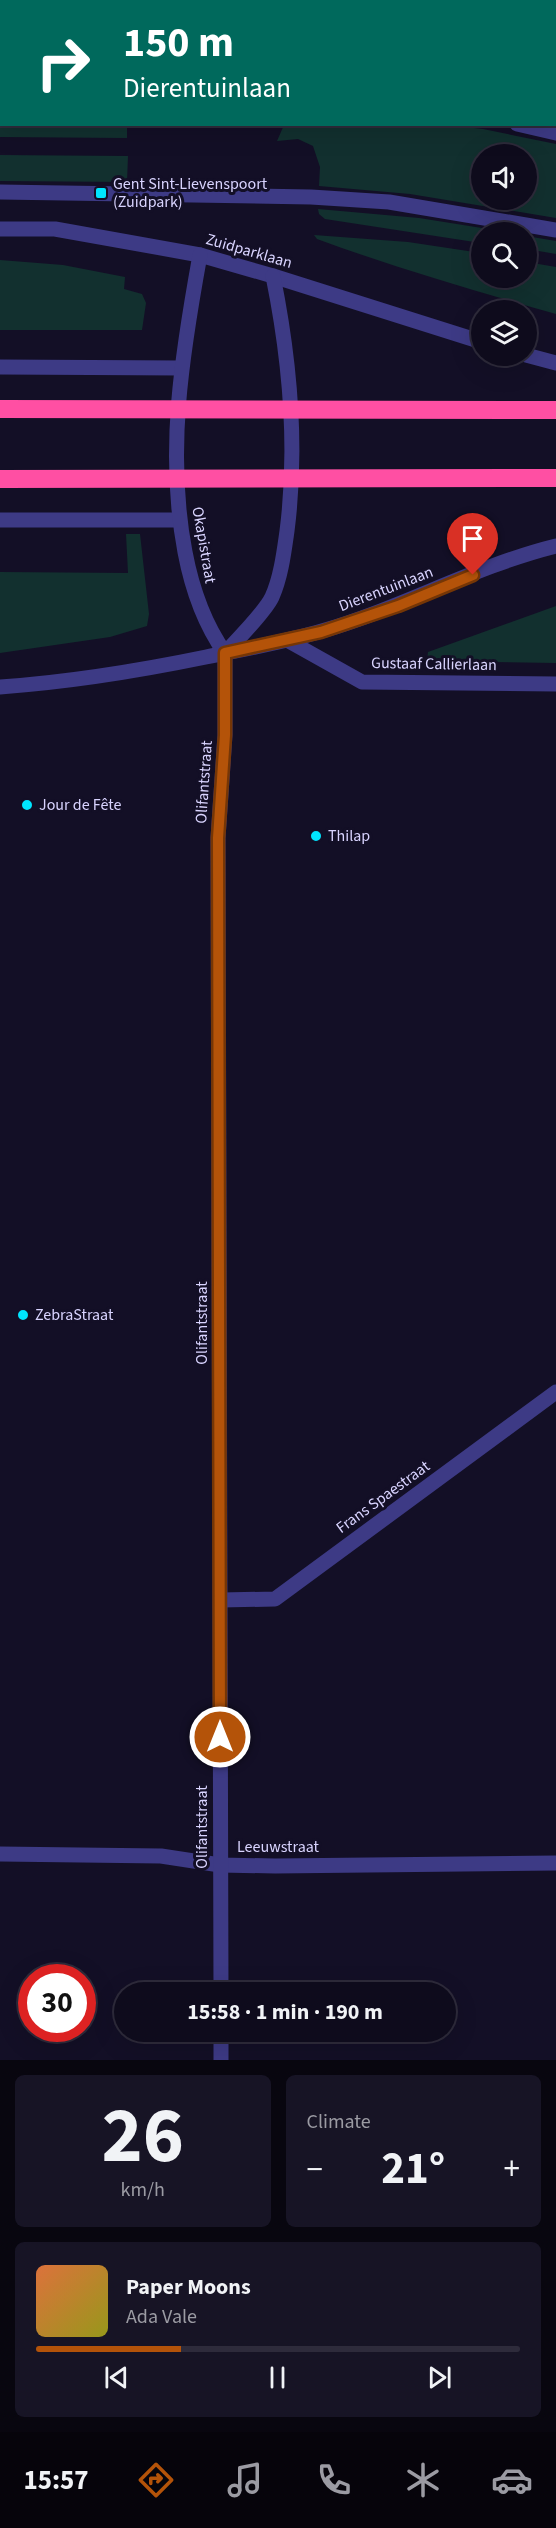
<!DOCTYPE html>
<html lang="en">
<head>
<meta charset="utf-8">
<style>
  :root { --surface:#0e0b1c; --page:#171425; --text:#f1f3f6; --muted:#9b9ba3; --line:#2e2b3b; --accent:#b45309 }
  body { margin:0; font-family:"Source Sans 3",sans-serif; background:var(--page); color:var(--text); height:100vh; display:flex; flex-direction:column; font-size:22px; white-space:nowrap }
  * { box-sizing:border-box; margin:0 }
  p { font-size:20px; color:var(--muted) }
  .icon { flex:none; width:33px; height:33px; fill:none; stroke:currentColor; stroke-width:2; stroke-linecap:round; stroke-linejoin:round }
  .map { position:relative; height:2060px; overflow:hidden }
  .panel { display:flex; flex-direction:column; gap:15px; padding:15px; background:#08060f; flex:1 }
  .panel>* { flex:none }
  .hud { position:absolute; left:0px; top:0px; width:556px; height:126px; box-shadow:0 6px 24px #0002,0 0 0 2px var(--line); background:#00695c; color:#fff; overflow:hidden }
  .tools { position:absolute; left:471px; top:144px; display:grid; gap:12px }
  .tools a { display:grid; place-items:center; width:66px; height:66px; border-radius:50%; background:var(--surface); box-shadow:0 6px 24px #0002,0 0 0 2px var(--line); font-size:30px }
  .speed { position:absolute; left:18px; top:1964px; display:flex; gap:12px; font-size:30px; font-weight:700; text-align:center }
  .speed>* { display:grid; place-content:center; width:78px; height:78px; border-radius:50%; background:var(--surface); box-shadow:0 6px 24px #0002,0 0 0 2px var(--line); line-height:1 }
  .speed .limit { border:9px solid #d22; background:#fff; color:#111 }
  .pin { position:absolute; display:grid; place-items:center; width:51px; height:51px; color:#fff; margin:-62px -26px; border-radius:50% 50% 50% 0; rotate:-45deg; box-shadow:0 0 6px #0007 }
  .pin .icon { rotate:45deg }
  .me { position:absolute; width:66px; margin:-33px; rotate:0deg; stroke-linejoin:round; filter:drop-shadow(0 0 4px #0008) }
  .turn { display:flex; align-items:center; gap:21px; height:126px; padding:0 24px; font-size:27px }
  .turn .icon { width:78px; height:78px; stroke-width:2.5 }
  .turn b { display:block; font-size:42px; line-height:51px }
  .big { font-size:45px; font-weight:700; line-height:1.1 }
  .panel .tile { flex:1; display:flex; flex-direction:column; justify-content:center; gap:9px; min-width:0; padding:0 21px; border-radius:9px; background:var(--page) }
  .panel .dial { align-items:center; gap:0 }
  .dial b { font-size:78px; line-height:1 }
  .song { display:flex; align-items:center; gap:18px }
  .cover { width:72px; height:72px; border-radius:9px; background:linear-gradient(135deg,hsl(20 70% 55%),hsl(60 70% 35%)) }
  .played { height:6px; border-radius:3px; background:linear-gradient(90deg,var(--accent) 30%,var(--line) 30%) }
  .keys { display:flex; justify-content:space-around; direction:ltr }
  .heat { display:flex; justify-content:space-between; align-items:center; font-size:33px; direction:ltr }
  .panel .tiles { flex:1; display:grid; gap:15px; grid-template-columns:1fr 1fr }
  .tile:last-child { grid-column:span 2 }
  .trip { position:absolute; left:114px; top:1982px; width:342px; height:60px; border-radius:30px; background:var(--surface); box-shadow:0 6px 24px #0002,0 0 0 2px var(--line); font-weight:700; line-height:60px; text-align:center }
  .dock { display:flex; height:96px; justify-content:space-around; align-items:center; background:#06040b; color:var(--muted) }
  .dock .icon { width:42px; height:42px }
  .dock .selected { color:var(--accent) }
  .dock b { font-size:27px; color:var(--text) }
  .map>svg:first-child { display:block }
</style>
</head>
<body>
<div class="map">
<svg width="556" height="2060" viewBox="0 0 556 2060">
  <rect width="100%" height="100%" fill="#130f26"/>
  <g fill="#12302f" fill-rule="evenodd">
    <polygon points="0,114 2,124 127,125 127,138 0,137"/>
    <path d="M447,125L483,129L556,144V218L410,194L319,186L320,167L313,146L298,139L277,141L284,125ZM526,154V200H482V154Z"/>
    <polygon points="0,155 128,156 127,182 0,181"/>
    <polygon points="318,209 419,218 507,232 482,232 481,243 325,219 319,214"/>
    <path d="M314,235L408,242L481,253L482,278H526L527,262L556,267V314C476,291 396,268 317,239Z"/>
    <polygon points="526,236 556,241 556,254 527,249"/>
    <polygon points="0,260 63,265 125,277 124,289 142,294 146,303 142,330 0,330"/>
    <polygon points="126,534 140,534 149,614 147,626 110,637 0,653 0,572 128,573"/>
    <polygon points="556,606 556,663 427,661 428,652"/>
  </g>
  <g fill="none" stroke-linecap="round" stroke-linejoin="round">
    <g stroke="#3d3a85" stroke-width="15">
      <polyline points="0,102 2,102"/>
      <polyline points="517,124 556,133"/>
      <polyline points="0,192 311,197 389,202 556,230"/>
      <polyline points="0,367 181,368"/>
      <polyline points="0,520 179,520"/>
    </g>
    <g stroke="#3d3a85" stroke-width="15">
      <polyline points="0,81 2,81"/>
      <polyline points="555,87 556,87"/>
      <polyline points="287,640 362,682 556,684"/>
      <polyline points="221,1600 275,1599 556,1392"/>
      <polyline points="0,1854 161,1856 220,1865 275,1866 556,1863"/>
      <polyline points="221,1992 218,838 225,735 225,653"/>
      <polyline points="221,2031 221,2060"/>
    </g>
    <g stroke="#3d3a85" stroke-width="15">
      <polyline points="0,229 55,229 200,255 273,276 482,342"/>
      <path d="M200,255C182,354 166,452 185,552C192,589 203,622 225,653"/>
      <polyline points="526,355 556,363"/>
      <path d="M225,653C237,640 265,612 272,597C281,577 284,552 287,531C298,445 290,360 273,276"/>
      <path d="M0,687C70,682 138,671 206,657C245,649 284,642 322,631C402,608 475,566 556,546"/>
    </g>
    <g stroke="#ff4fa3" stroke-width="18">
      <polyline points="0,409 556,410"/>
      <polyline points="0,479 556,478"/>
    </g>
  </g>
  <g fill="none" stroke-linecap="round" stroke-linejoin="round">
    <g stroke="#753606" stroke-width="15">
      <polyline id="route" points="220,1737 218,838 225,735 225,653 321,632 398,606 473,575"/>
    </g>
    <use href="#route" stroke="#b45309" stroke-width="10"/>
  </g>
  <g fill="#00e5ff" stroke="#130f26" stroke-width="2">
    <rect x="95" y="187" width="12" height="12" rx="3"/>
    <circle cx="27" cy="805" r="6"/>
    <circle cx="316" cy="836" r="6"/>
    <circle cx="23" cy="1315" r="6"/>
  </g>
  <g text-anchor="middle" dominant-baseline="central" stroke-width="6" stroke-linejoin="round" paint-order="stroke">
    <g font-size="16" fill="#d9d4ff" stroke="#130f26" text-anchor="start">
      <text x="113" y="184">Gent Sint-Lievenspoort<tspan x="113" dy="18">(Zuidpark)</tspan></text>
      <text x="39" y="805">Jour de Fête</text>
      <text x="328" y="836">Thilap</text>
      <text x="35" y="1315">ZebraStraat</text>
    </g>
    <g font-size="16" fill="#d9d4ff" stroke="#130f26">
      <text transform="translate(249 251) rotate(16)">Zuidparklaan</text>
      <text transform="translate(204 545) rotate(80)">Okapistraat</text>
      <text transform="translate(386 589) rotate(-21)">Dierentuinlaan</text>
      <text transform="translate(434 664) rotate(1)">Gustaaf Callierlaan</text>
      <text transform="translate(204 782) rotate(-86)">Olifantstraat</text>
      <text transform="translate(202 1323) rotate(-90)">Olifantstraat</text>
      <text transform="translate(383 1497) rotate(-36)">Frans Spaestraat</text>
      <text transform="translate(202 1827) rotate(-90)">Olifantstraat</text>
      <text x="278" y="1847">Leeuwstraat</text>
    </g>
  </g>
</svg>
<div class="tools">
<a><svg class="icon" aria-label="sound" viewBox="0 0 24 24"><path d="M4 9h4l5-4v14l-5-4H4zM17 9q2 3 0 6"/></svg></a>
<a><svg class="icon" aria-label="search" viewBox="0 0 24 24"><circle cx="10" cy="10" r="6"/><path d="M15 15l6 6"/></svg></a>
<a><svg class="icon" aria-label="layers" viewBox="0 0 24 24"><path d="M12 4l9 5-9 5-9-5zM3 14l9 5 9-5"/></svg></a>
</div>
<div class="speed"><div class="limit">30</div></div>
<div class="pin" style="left:473px;top:575px;background:#d93025"><svg class="icon" aria-label="arrive" viewBox="0 0 24 24"><path d="M6 21V4h12l-3 4 3 4H6"/></svg></div>
<svg class="me" style="left:220px;top:1737px" viewBox="-20 -20 40 40"><circle r="17" fill="#b45309" stroke="#fff" stroke-width="3"/><path d="M0-11L8 9 0 5-8 9z" fill="#fff"/></svg>
<div class="trip">15:58 · 1 min · 190 m</div>
<div class="hud">
<div class="turn"><svg class="icon" aria-label="right" viewBox="0 0 24 24"><path d="M7 20v-9h11M14 6l5 5-5 5"/></svg><div><b>150 m</b>Dierentuinlaan</div></div>
</div>
</div>
<section class="panel">
<div class="tiles">
<div class="tile dial"><b>26</b><p>km/h</p></div>
<div class="tile"><p>Climate</p>
<div class="heat"><a>−</a><b class="big">21°</b><a>+</a></div>
</div>
<div class="tile">
<div class="song"><i class="cover"></i><div><b>Paper Moons</b><p>Ada Vale</p></div></div>
<div class="played"></div>
<div class="keys"><svg class="icon" aria-label="previous" viewBox="0 0 24 24"><path d="M18 5L8 12l10 7zM5 5v14"/></svg><svg class="icon" aria-label="pause" viewBox="0 0 24 24"><path d="M8 5v14M16 5v14"/></svg><svg class="icon" aria-label="next" viewBox="0 0 24 24"><path d="M6 5l10 7-10 7zM19 5v14"/></svg></div>
</div>
</div>
</section>
<nav class="dock">
<b>15:57</b>
<svg class="icon selected" aria-label="directions" viewBox="0 0 24 24"><path d="M12 3l9 9-9 9-9-9zM9 14v-3h6M13 9l2 2-2 2"/></svg>
<svg class="icon" aria-label="music" viewBox="0 0 24 24"><path d="M9 18V5l10-2v13"/><circle cx="6" cy="18" r="3"/><circle cx="16" cy="16" r="3"/></svg>
<svg class="icon" aria-label="phone" viewBox="0 0 24 24"><path d="M5 4h4l2 5-3 2q2 4 5 5l2-3 5 2v4C11 20 4 13 5 4z"/></svg>
<svg class="icon" aria-label="climate" viewBox="0 0 24 24"><path d="M12 3v18M4 7l16 10M4 17L20 7"/></svg>
<svg class="icon" aria-label="car" viewBox="0 0 24 24"><path d="M5 17H2v-5l4-1 3-4h7l3 4 3 1v5h-3M9 17h6M6 11h13"/><circle cx="7" cy="17" r="2"/><circle cx="17" cy="17" r="2"/></svg>
</nav>
</body>
</html>
